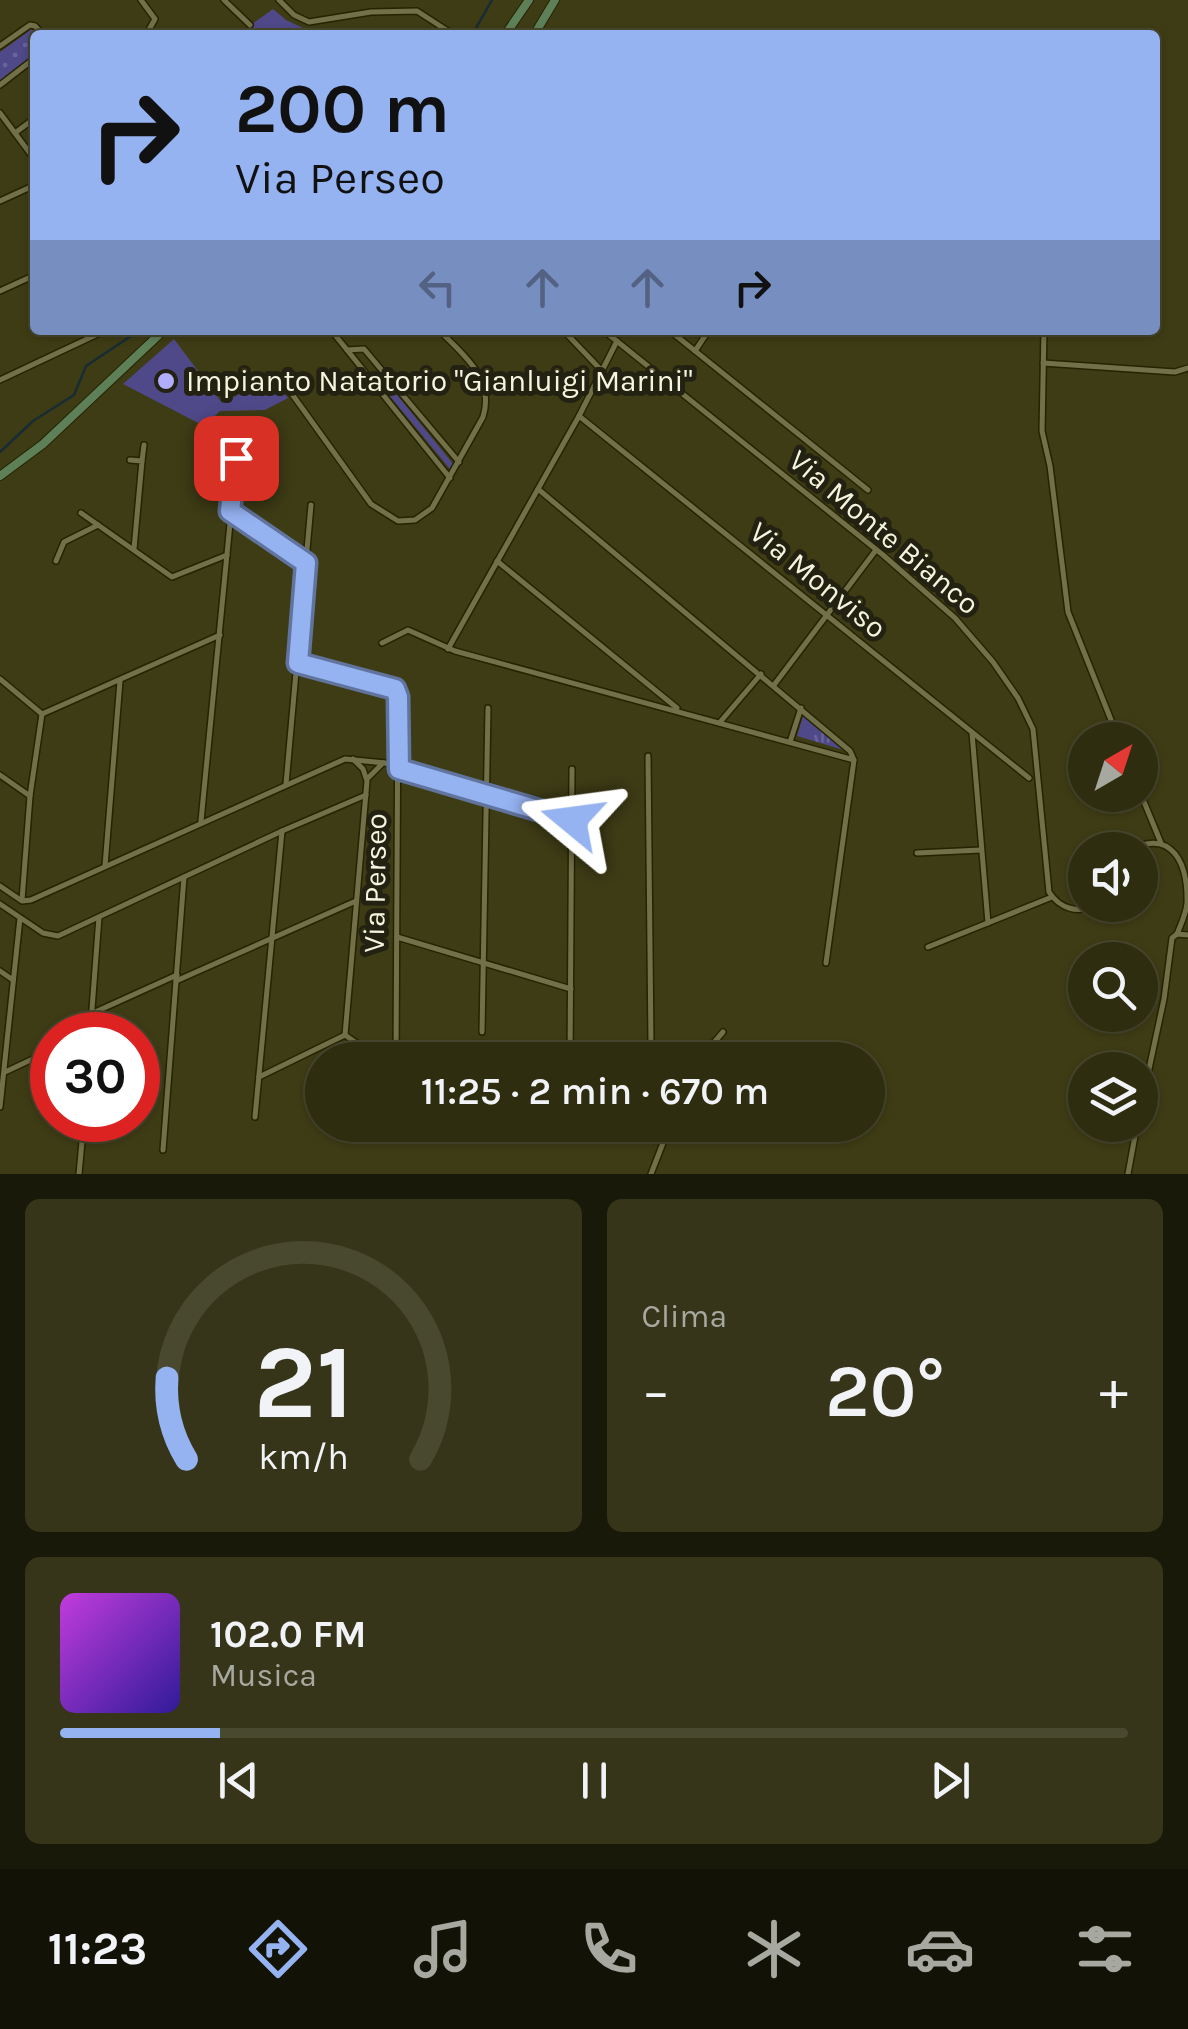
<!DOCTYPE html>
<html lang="it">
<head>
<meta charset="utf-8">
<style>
  :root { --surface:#2e2d10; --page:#363519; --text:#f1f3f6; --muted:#a7a89f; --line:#494930; --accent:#95b2f1 }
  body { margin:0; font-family:Karla,sans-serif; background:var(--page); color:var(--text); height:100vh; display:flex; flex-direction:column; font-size:38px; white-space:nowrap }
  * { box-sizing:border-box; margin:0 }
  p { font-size:32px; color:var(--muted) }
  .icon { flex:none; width:55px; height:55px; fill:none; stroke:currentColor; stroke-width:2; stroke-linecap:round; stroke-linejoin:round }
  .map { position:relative; height:1174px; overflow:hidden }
  .details { display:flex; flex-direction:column; gap:25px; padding:25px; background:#191909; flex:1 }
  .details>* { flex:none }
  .guide { position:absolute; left:30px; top:30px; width:1130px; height:305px; border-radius:10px; box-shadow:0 2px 8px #0004,0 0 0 2px var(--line); background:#95b2f1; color:#111; overflow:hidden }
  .needle { width:65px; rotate:39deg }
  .controls { position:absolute; left:1068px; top:722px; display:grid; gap:20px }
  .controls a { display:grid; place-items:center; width:90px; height:90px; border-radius:50%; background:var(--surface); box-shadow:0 2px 8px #0004,0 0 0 2px var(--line); font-size:50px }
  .speed { position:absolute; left:30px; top:1012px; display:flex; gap:20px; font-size:50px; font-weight:700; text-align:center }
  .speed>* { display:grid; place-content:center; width:130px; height:130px; border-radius:50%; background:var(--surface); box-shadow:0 2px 8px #0004,0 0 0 2px var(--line); line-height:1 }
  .speed .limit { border:15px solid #d22; background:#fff; color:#111 }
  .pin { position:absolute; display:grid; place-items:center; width:85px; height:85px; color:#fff; margin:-42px; border-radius:20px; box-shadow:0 5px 15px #0006 }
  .me { position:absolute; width:110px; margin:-55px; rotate:286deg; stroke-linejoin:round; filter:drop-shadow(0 0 8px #0008) }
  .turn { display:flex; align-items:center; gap:35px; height:210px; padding:0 40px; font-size:45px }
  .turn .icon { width:130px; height:130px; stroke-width:2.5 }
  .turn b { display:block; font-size:70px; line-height:85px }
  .lanes { display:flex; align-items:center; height:95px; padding:0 40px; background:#0003; justify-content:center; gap:50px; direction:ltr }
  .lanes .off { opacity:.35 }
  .big { font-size:75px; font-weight:600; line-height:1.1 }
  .details .card { flex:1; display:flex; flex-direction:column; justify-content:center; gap:15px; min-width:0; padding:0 35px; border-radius:15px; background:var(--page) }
  .details .dial { align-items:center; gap:0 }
  .dial svg { height:260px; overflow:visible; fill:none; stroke:var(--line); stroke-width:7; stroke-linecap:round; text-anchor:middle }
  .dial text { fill:var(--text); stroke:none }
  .song { display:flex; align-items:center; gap:30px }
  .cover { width:120px; height:120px; border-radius:15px; background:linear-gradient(135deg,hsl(290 70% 55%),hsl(250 70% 35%)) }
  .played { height:10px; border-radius:5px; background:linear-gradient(90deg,var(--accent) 15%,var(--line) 15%) }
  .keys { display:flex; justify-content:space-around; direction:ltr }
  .heat { display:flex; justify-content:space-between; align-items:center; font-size:55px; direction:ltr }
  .details .tiles { flex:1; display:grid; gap:25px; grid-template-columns:1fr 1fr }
  .card:last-child { grid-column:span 2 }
  .trip { position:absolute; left:305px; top:1042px; width:580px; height:100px; border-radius:50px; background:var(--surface); box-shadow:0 2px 8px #0004,0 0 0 2px var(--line); font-weight:600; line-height:100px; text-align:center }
  .dock { display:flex; height:160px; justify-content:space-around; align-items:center; background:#121206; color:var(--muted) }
  .dock .icon { width:70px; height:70px }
  .dock .active { color:var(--accent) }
  .dock b { font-size:45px; color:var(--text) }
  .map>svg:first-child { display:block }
</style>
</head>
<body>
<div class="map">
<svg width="1188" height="1174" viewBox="0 0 1188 1174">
  <defs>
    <pattern id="grass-tufts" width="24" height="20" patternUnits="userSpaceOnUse" patternTransform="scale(2.5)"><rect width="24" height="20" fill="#4f4989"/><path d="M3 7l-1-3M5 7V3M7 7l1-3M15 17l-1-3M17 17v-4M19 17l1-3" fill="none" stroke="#696499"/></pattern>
    <pattern id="park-dots" width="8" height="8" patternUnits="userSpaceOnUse" patternTransform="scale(2.5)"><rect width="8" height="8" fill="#4f4989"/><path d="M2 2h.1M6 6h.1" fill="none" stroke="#696499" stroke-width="1.8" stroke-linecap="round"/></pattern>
  </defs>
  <rect width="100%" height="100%" fill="#3e3c15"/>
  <g fill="url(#grass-tufts)">
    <polygon points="273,9 286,20 303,28 294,35 237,35"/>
    <polygon points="394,391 453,464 450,469 389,395"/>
    <polygon points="804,713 847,751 797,736"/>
  </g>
  <polygon fill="url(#park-dots)" points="32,29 36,35 35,55 0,82 0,52"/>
  <polygon fill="#4f4989" points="174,339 222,403 271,378 288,398 265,410 220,411 204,426 123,384"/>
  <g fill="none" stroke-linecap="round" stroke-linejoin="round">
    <g stroke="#182c34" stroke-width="2.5">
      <polyline points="472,35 492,0"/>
      <polyline points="0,452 33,421 74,395 86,366 140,330"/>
    </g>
    <g stroke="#252300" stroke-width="8">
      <g id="street">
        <polyline points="141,0 155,19 146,35"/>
        <polyline points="224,0 250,25"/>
        <polyline points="279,0 294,15 309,22 371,12 417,11 454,35"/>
        <polyline points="0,46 30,25 35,26 43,35"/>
        <polyline points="0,85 35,58"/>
        <polyline points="0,113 35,160"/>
        <polyline points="15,133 35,118"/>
        <polyline points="0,201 35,185"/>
        <polyline points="0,291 35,275"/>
        <polyline points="331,330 450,478"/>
        <polyline points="563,330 602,371"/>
        <path d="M603,330L883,555L955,618L993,662L1018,698L1033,729L1049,892C1060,909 1078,914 1095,905"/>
        <polyline points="669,330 868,490"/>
        <polyline points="1044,330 1042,431 1050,466 1068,612 1119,740"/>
        <polyline points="347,350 364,349 459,462"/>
        <polyline points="695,351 709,330"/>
        <polyline points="1043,363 1175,372 1188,368"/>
        <path d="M279,376L371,504L398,521L415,520L432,508L483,417C495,378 464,356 439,330"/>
        <polyline points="0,380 102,332"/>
        <polyline points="579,416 1029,778"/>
        <polyline points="130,460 142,461 134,549"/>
        <polyline points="142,461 144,445"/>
        <polyline points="231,511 306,563"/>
        <polyline points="81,513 172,577 227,555"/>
        <polyline points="56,561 64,542 98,525"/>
        <polyline points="497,561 677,708"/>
        <polyline points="382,643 408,630 455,651 854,760 850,751 538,489"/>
        <polyline points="448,649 579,416 617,341"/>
        <polyline points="298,663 387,685 398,694 396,1060"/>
        <polyline points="0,679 42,714"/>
        <polyline points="774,685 876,550"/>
        <polyline points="42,714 220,635"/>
        <polyline points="721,721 761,674"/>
        <polyline points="972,733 988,923"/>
        <polyline points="790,742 801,708"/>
        <polyline points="0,775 30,796"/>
        <polyline points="368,778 383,763"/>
        <polyline points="286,784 311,505"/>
        <polyline points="1140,792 1161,843"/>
        <polyline points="201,821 239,431"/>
        <path d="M1129,850C1173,828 1188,864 1187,903C1186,914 1181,924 1177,934"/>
        <polyline points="917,853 981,850"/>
        <polyline points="105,866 120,681"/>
        <polyline points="0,886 22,901 31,900 345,759 385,763 572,821"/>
        <polyline points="22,900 30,796 42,714"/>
        <polyline points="0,904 43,933 58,936 282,831 366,795"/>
        <polyline points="397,937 571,989"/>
        <polyline points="928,947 1052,897"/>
        <polyline points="826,963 854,760"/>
        <polyline points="0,971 13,980"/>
        <polyline points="176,981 356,901"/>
        <polyline points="93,1013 177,975"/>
        <polyline points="482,1032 488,708"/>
        <polyline points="90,1035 99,917"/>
        <polyline points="345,1035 367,781 363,769 353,759"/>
        <polyline points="570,1060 572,769"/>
        <polyline points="615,1060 646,1052 651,1045 648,756"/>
        <polyline points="699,1060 723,1032"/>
        <polyline points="5,1072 52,1050"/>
        <polyline points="259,1077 345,1035 381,1060"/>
        <polyline points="0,1107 20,918"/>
        <polyline points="1140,1111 1164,999 1172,938 1177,934 1188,935"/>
        <polyline points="255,1117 282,831"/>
        <polyline points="163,1150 184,877"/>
        <polyline points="79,1174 84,1120"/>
        <polyline points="651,1174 670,1125"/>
        <polyline points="1128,1174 1137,1125"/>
      </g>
    </g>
    <g stroke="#252300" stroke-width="10">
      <g id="secondary">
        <polyline points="505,35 529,0"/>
        <polyline points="534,35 555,0"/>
        <polyline points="0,476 43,444 164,330"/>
      </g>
    </g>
    <use href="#street" stroke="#727048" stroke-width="5"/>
    <use href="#secondary" stroke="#5e8058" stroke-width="8"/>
  </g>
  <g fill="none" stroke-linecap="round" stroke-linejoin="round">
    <g stroke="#61749d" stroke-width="25">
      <polyline id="route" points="236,458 230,511 306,563 298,663 395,689 398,697 399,769 572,820"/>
    </g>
    <use href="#route" stroke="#95b2f1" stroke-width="18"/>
  </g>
  <circle fill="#b1adfa" stroke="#232212" stroke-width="4" cx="166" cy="381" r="10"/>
  <g text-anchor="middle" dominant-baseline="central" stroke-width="10" stroke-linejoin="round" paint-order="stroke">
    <g font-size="30" fill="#f5f5df" stroke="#232212" text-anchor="start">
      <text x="186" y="381">Impianto Natatorio "Gianluigi Marini"</text>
    </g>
    <g font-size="30" fill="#f5f5df" stroke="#232212">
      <text transform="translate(884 532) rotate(40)">Via Monte Bianco</text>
      <text transform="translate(818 580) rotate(39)">Via Monviso</text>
      <text transform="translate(375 883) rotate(-89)">Via Perseo</text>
    </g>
  </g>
</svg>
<div class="controls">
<a><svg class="needle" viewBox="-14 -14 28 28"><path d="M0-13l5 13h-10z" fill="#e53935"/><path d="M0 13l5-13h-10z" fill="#a7a89f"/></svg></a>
<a><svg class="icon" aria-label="sound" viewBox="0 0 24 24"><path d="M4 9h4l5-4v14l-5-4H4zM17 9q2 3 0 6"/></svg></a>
<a><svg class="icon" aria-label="search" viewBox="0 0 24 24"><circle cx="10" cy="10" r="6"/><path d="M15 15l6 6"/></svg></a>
<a><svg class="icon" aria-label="layers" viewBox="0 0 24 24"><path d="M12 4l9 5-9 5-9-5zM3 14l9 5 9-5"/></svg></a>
</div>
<div class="speed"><div class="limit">30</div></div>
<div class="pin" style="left:236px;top:458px;background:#d93025"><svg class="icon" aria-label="arrive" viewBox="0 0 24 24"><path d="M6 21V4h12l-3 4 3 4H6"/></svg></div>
<svg class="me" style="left:572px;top:820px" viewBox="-20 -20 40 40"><path d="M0-17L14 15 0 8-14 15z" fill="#95b2f1" stroke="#fff" stroke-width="4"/></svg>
<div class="trip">11:25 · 2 min · 670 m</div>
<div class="guide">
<div class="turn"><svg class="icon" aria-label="right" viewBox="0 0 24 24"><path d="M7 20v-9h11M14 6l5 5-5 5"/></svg><div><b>200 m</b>Via Perseo</div></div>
<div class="lanes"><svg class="icon off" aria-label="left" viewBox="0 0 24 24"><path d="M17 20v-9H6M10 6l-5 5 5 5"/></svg><svg class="icon off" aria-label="ahead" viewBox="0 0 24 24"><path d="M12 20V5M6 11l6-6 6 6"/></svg><svg class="icon off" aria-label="ahead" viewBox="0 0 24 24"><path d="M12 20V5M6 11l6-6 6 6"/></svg><svg class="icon" aria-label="right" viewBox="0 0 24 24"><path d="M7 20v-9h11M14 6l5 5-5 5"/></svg></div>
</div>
</div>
<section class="details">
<div class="tiles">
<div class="card dial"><svg viewBox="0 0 100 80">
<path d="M14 69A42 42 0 1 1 86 69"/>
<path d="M14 69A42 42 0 0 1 8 44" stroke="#95b2f1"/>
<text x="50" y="56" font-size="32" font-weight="700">21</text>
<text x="50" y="72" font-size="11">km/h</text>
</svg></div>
<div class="card"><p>Clima</p>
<div class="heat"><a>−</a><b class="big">20°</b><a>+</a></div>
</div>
<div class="card">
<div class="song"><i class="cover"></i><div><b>102.0 FM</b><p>Musica</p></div></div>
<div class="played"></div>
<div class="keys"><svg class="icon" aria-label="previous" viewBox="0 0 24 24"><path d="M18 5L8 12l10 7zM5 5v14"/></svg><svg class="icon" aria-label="pause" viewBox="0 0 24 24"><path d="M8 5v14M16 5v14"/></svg><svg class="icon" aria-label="next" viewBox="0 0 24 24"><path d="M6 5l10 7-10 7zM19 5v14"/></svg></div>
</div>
</div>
</section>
<nav class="dock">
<b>11:23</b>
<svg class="icon active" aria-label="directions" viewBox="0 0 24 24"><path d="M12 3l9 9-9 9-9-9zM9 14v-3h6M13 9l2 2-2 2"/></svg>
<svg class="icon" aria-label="music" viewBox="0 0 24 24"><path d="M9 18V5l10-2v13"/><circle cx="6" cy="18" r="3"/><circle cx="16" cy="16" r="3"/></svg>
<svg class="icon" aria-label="phone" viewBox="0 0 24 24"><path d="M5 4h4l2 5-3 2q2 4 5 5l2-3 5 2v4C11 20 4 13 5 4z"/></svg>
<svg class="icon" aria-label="climate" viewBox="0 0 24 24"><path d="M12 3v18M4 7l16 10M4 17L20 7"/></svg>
<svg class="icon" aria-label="car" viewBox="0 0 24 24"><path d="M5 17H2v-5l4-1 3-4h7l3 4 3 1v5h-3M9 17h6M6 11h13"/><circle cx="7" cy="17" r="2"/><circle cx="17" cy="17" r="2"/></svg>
<svg class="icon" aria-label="filters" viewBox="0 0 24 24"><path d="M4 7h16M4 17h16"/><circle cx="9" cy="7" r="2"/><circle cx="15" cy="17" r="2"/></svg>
</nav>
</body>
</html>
